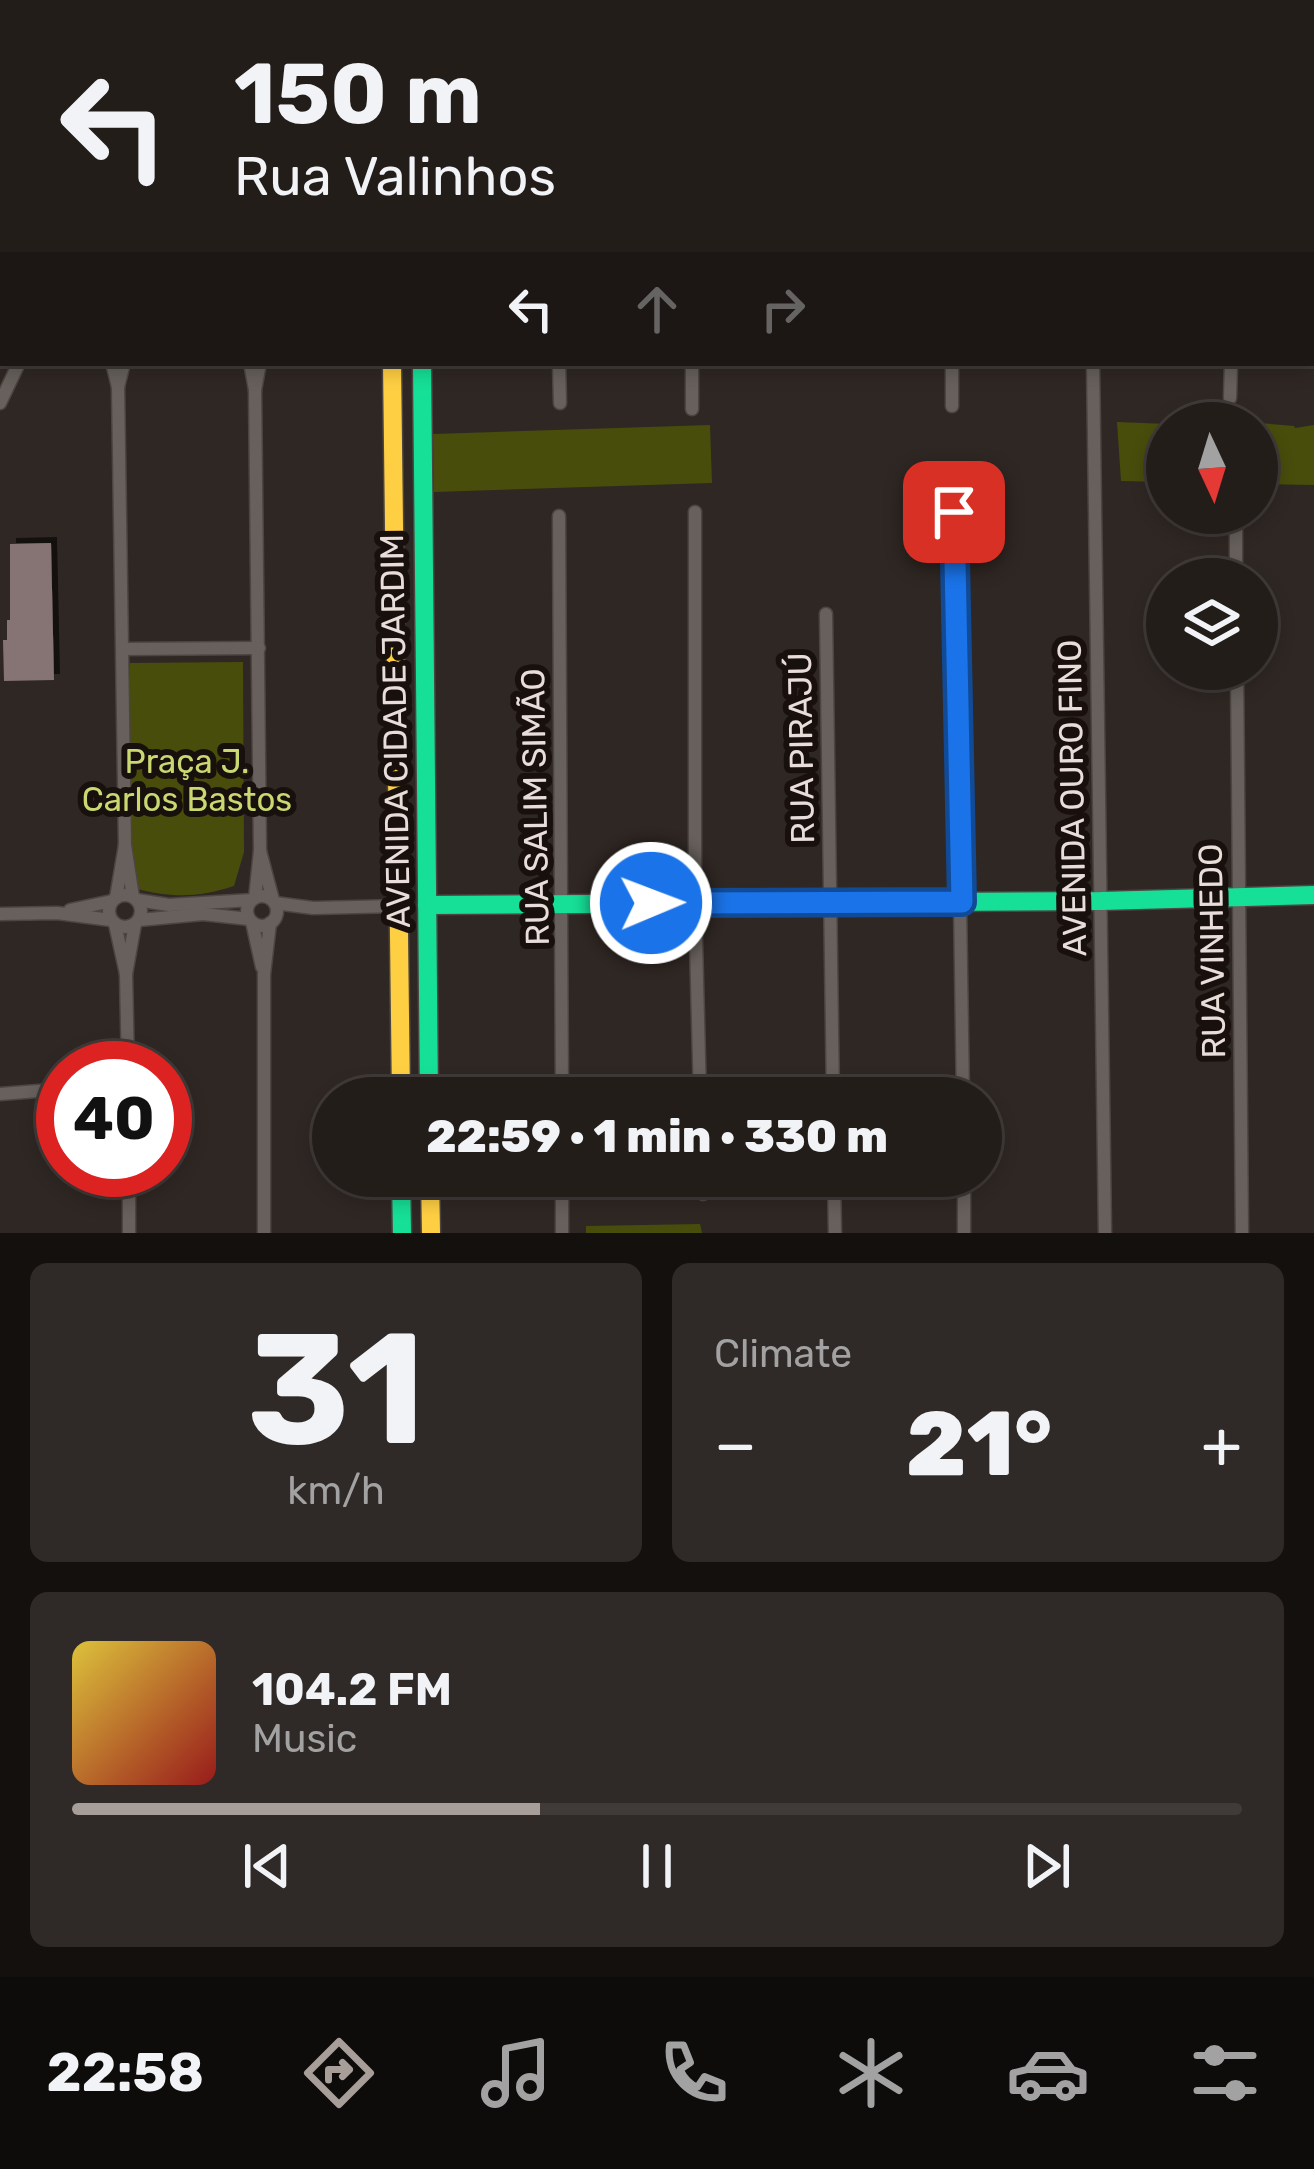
<!DOCTYPE html>
<html lang="en">
<head>
<meta charset="utf-8">
<style>
  :root { --surface:#231d1a; --page:#2f2a27; --text:#f1f3f6; --muted:#a3a2a2; --line:#403b39; --accent:#a79d99 }
  body { margin:0; font-family:Rubik,sans-serif; background:var(--page); color:var(--text); height:100vh; display:flex; flex-direction:column; font-size:45px; white-space:nowrap }
  * { box-sizing:border-box; margin:0 }
  p { font-size:39px; color:var(--muted) }
  .icon { flex:none; width:66px; height:66px; fill:none; stroke:currentColor; stroke-width:2; stroke-linecap:round; stroke-linejoin:round }
  .map { position:relative; height:1233px; overflow:hidden }
  .details { display:flex; flex-direction:column; gap:30px; padding:30px; background:#13100e; flex:1 }
  .details>* { flex:none }
  .banner { position:absolute; left:0px; top:0px; width:1314px; height:366px; box-shadow:0 6px 18px #0003,0 0 0 3px var(--line); background:#231d1a; color:var(--text); overflow:hidden }
  .needle { width:78px; rotate:176deg }
  .controls { position:absolute; left:1146px; top:402px; display:grid; gap:24px }
  .controls a { display:grid; place-items:center; width:132px; height:132px; border-radius:50%; background:var(--surface); box-shadow:0 6px 18px #0003,0 0 0 3px var(--line); font-size:60px }
  .speed { position:absolute; left:36px; top:1041px; display:flex; gap:24px; font-size:60px; font-weight:700; text-align:center }
  .speed>* { display:grid; place-content:center; width:156px; height:156px; border-radius:50%; background:var(--surface); box-shadow:0 6px 18px #0003,0 0 0 3px var(--line); line-height:1 }
  .speed .limit { border:18px solid #d22; background:#fff; color:#111 }
  .pin { position:absolute; display:grid; place-items:center; width:102px; height:102px; color:#fff; margin:-51px; border-radius:24px; box-shadow:0 6px 18px #0006 }
  .me { position:absolute; width:132px; margin:-66px; rotate:89deg; stroke-linejoin:round; filter:drop-shadow(0 0 9px #0008) }
  .turn { display:flex; align-items:center; gap:42px; height:252px; padding:0 36px; font-size:54px }
  .turn .icon { width:156px; height:156px; stroke-width:2.5 }
  .turn b { display:block; font-size:84px; line-height:102px }
  .lanes { display:flex; align-items:center; height:114px; padding:0 36px; background:#0003; justify-content:center; gap:60px; direction:ltr }
  .lanes .off { opacity:.35 }
  .big { font-size:90px; font-weight:800; line-height:1.1 }
  .details .widget { flex:1; display:flex; flex-direction:column; justify-content:center; gap:18px; min-width:0; padding:0 42px; border-radius:18px; background:var(--page) }
  .details .dial { align-items:center; gap:0 }
  .dial b { font-size:156px; line-height:1 }
  .song { display:flex; align-items:center; gap:36px }
  .cover { width:144px; height:144px; border-radius:18px; background:linear-gradient(135deg,hsl(50 70% 55%),hsl(0 70% 35%)) }
  .played { height:12px; border-radius:6px; background:linear-gradient(90deg,var(--accent) 40%,var(--line) 40%) }
  .keys { display:flex; justify-content:space-around; direction:ltr }
  .heat { display:flex; justify-content:space-between; align-items:center; font-size:66px; direction:ltr }
  .details .tiles { flex:1; display:grid; gap:30px; grid-template-columns:1fr 1fr }
  .widget:last-child { grid-column:span 2 }
  .trip { position:absolute; left:312px; top:1077px; width:690px; height:120px; border-radius:60px; background:var(--surface); box-shadow:0 6px 18px #0003,0 0 0 3px var(--line); font-weight:800; line-height:120px; text-align:center }
  .tabs { display:flex; height:192px; justify-content:space-around; align-items:center; background:#0e0c0a; color:var(--muted) }
  .tabs .icon { width:84px; height:84px }
  .tabs .selected { color:var(--accent) }
  .tabs b { font-size:54px; color:var(--text) }
  .map>svg:first-child { display:block }
</style>
</head>
<body>
<div class="map">
<svg width="1314" height="1233" viewBox="0 0 1314 1233">
  <defs>
    <filter id="shadow"><feDropShadow dx="6" dy="-6" stdDeviation="0" flood-color="#0009"/></filter>
  </defs>
  <rect width="100%" height="100%" fill="#2f2723"/>
  <g fill="#484d0c">
    <polygon points="1212,419 1294,426 1295,428 1314,425 1314,485 1257,484 1257,423 1211,423"/>
    <polygon points="1117,422 1167,424 1167,482 1121,481"/>
    <polygon points="710,425 712,483 434,492 433,434"/>
    <path d="M243,662L244,852L234,886C197,898 171,898 134,888L129,840L130,663Z"/>
    <polygon points="700,1224 702,1233 586,1233 586,1226"/>
  </g>
  <polygon fill="#867373" filter="url(#shadow)" points="51,543 54,680 4,681 3,640 7,640 7,620 10,620 10,544"/>
  <g fill="none" stroke-linecap="round" stroke-linejoin="round">
    <g stroke="#4d4541" stroke-width="15">
      <g id="street">
        <polyline points="553,0 553,3"/>
        <polyline points="685,0 685,3"/>
        <polyline points="816,0 816,3"/>
        <polyline points="265,2 270,3"/>
        <polyline points="237,3 240,0"/>
        <polyline points="1093,3 1097,0"/>
        <polyline points="0,155 3,155"/>
        <polyline points="0,289 3,290"/>
        <polyline points="112,363 118,387 124,363"/>
        <polyline points="250,363 255,390 260,363"/>
        <polyline points="559,363 560,403"/>
        <polyline points="692,363 692,409"/>
        <polyline points="952,363 952,406"/>
        <polyline points="1093,363 1105,1233"/>
        <polyline points="118,387 125,845"/>
        <polyline points="255,390 260,851"/>
        <polyline points="1230,398 1231,363"/>
        <polyline points="0,403 19,363"/>
        <polyline points="695,512 695,902 700,1098"/>
        <polyline points="954,512 963,1098"/>
        <polyline points="1236,513 1236,579"/>
        <polyline points="559,516 562,1098"/>
        <polyline points="826,614 833,1098"/>
        <polyline points="123,649 259,648"/>
        <polyline points="1237,669 1242,1233"/>
        <circle cx="125" cy="911" r="16"/>
        <circle cx="262" cy="911" r="15"/>
        <polyline points="116,898 125,845 133,897"/>
        <polyline points="255,898 260,851 273,900"/>
        <polyline points="137,900 169,905 252,900"/>
        <polyline points="275,903 313,908 399,906"/>
        <polyline points="70,910 112,901"/>
        <polyline points="0,914 57,913 111,920"/>
        <polyline points="139,920 203,914 249,919"/>
        <polyline points="252,922 262,967"/>
        <polyline points="115,924 126,974 135,924"/>
        <polyline points="126,974 128,1068"/>
        <polyline points="0,1094 63,1089"/>
        <polyline points="703,1176 703,1194"/>
        <polyline points="834,1176 835,1233"/>
        <polyline points="964,1176 964,1233"/>
        <polyline points="129,1233 129,1170"/>
        <polyline points="264,1233 264,974 270,923"/>
        <polyline points="562,1233 562,1176"/>
      </g>
    </g>
    <g stroke="#4d4541" stroke-width="21">
      <g id="fast">
        <polyline points="419,0 419,3"/>
        <polyline points="1150,0 1153,3"/>
        <polyline points="422,363 429,1098"/>
        <polyline points="427,905 1101,901 1314,895"/>
        <polyline points="401,1176 402,1233"/>
      </g>
    </g>
    <g stroke="#4d4541" stroke-width="21">
      <g id="slow">
        <polyline points="1221,0 1222,3"/>
        <polyline points="392,363 401,1098"/>
        <polyline points="430,1176 431,1233"/>
      </g>
    </g>
    <g stroke="#4d4541" stroke-width="21">
      <g id="jam">
        <polyline points="388,0 388,3"/>
        <polyline points="1311,174 1314,179"/>
      </g>
    </g>
    <use href="#street" stroke="#67605c" stroke-width="12"/>
    <use href="#fast" stroke="#16e098" stroke-width="18"/>
    <use href="#slow" stroke="#ffcf43" stroke-width="18"/>
    <use href="#jam" stroke="#f24e42" stroke-width="18"/>
  </g>
  <g fill="none" stroke-linecap="round" stroke-linejoin="round">
    <g stroke="#114b97" stroke-width="30">
      <polyline id="route" points="651,903 962,902 954,512"/>
    </g>
    <use href="#route" stroke="#1a73e8" stroke-width="21"/>
  </g>
  <g text-anchor="middle" dominant-baseline="central" stroke-width="12" stroke-linejoin="round" paint-order="stroke">
    <g font-size="33" fill="#e8ddd8" stroke="#18100d">
      <text transform="translate(395 731) rotate(-91)">AVENIDA CIDADE JARDIM</text>
      <text transform="translate(801 748) rotate(-91)">RUA PIRAJÚ</text>
      <text transform="translate(1072 798) rotate(-91)">AVENIDA OURO FINO</text>
      <text transform="translate(535 807) rotate(-91)">RUA SALIM SIMÃO</text>
      <text transform="translate(1212 951) rotate(-91)">RUA VINHEDO</text>
    </g>
    <g font-size="33" fill="#cad872" stroke="#18100d">
      <text x="187" y="761">Praça J.<tspan x="187" dy="38">Carlos Bastos</tspan></text>
    </g>
  </g>
</svg>
<div class="controls">
<a><svg class="needle" viewBox="-14 -14 28 28"><path d="M0-13l5 13h-10z" fill="#e53935"/><path d="M0 13l5-13h-10z" fill="#a3a2a2"/></svg></a>
<a><svg class="icon" aria-label="layers" viewBox="0 0 24 24"><path d="M12 4l9 5-9 5-9-5zM3 14l9 5 9-5"/></svg></a>
</div>
<div class="speed"><div class="limit">40</div></div>
<div class="pin" style="left:954px;top:512px;background:#d93025"><svg class="icon" aria-label="arrive" viewBox="0 0 24 24"><path d="M6 21V4h12l-3 4 3 4H6"/></svg></div>
<svg class="me" style="left:651px;top:903px" viewBox="-20 -20 40 40"><circle r="17" fill="#1a73e8" stroke="#fff" stroke-width="3"/><path d="M0-11L8 9 0 5-8 9z" fill="#fff"/></svg>
<div class="trip">22:59 · 1 min · 330 m</div>
<div class="banner">
<div class="turn"><svg class="icon" aria-label="left" viewBox="0 0 24 24"><path d="M17 20v-9H6M10 6l-5 5 5 5"/></svg><div><b>150 m</b>Rua Valinhos</div></div>
<div class="lanes"><svg class="icon" aria-label="left" viewBox="0 0 24 24"><path d="M17 20v-9H6M10 6l-5 5 5 5"/></svg><svg class="icon off" aria-label="ahead" viewBox="0 0 24 24"><path d="M12 20V5M6 11l6-6 6 6"/></svg><svg class="icon off" aria-label="right" viewBox="0 0 24 24"><path d="M7 20v-9h11M14 6l5 5-5 5"/></svg></div>
</div>
</div>
<section class="details">
<div class="tiles">
<div class="widget dial"><b>31</b><p>km/h</p></div>
<div class="widget"><p>Climate</p>
<div class="heat"><a>−</a><b class="big">21°</b><a>+</a></div>
</div>
<div class="widget">
<div class="song"><i class="cover"></i><div><b>104.2 FM</b><p>Music</p></div></div>
<div class="played"></div>
<div class="keys"><svg class="icon" aria-label="previous" viewBox="0 0 24 24"><path d="M18 5L8 12l10 7zM5 5v14"/></svg><svg class="icon" aria-label="pause" viewBox="0 0 24 24"><path d="M8 5v14M16 5v14"/></svg><svg class="icon" aria-label="next" viewBox="0 0 24 24"><path d="M6 5l10 7-10 7zM19 5v14"/></svg></div>
</div>
</div>
</section>
<nav class="tabs">
<b>22:58</b>
<svg class="icon selected" aria-label="directions" viewBox="0 0 24 24"><path d="M12 3l9 9-9 9-9-9zM9 14v-3h6M13 9l2 2-2 2"/></svg>
<svg class="icon" aria-label="music" viewBox="0 0 24 24"><path d="M9 18V5l10-2v13"/><circle cx="6" cy="18" r="3"/><circle cx="16" cy="16" r="3"/></svg>
<svg class="icon" aria-label="phone" viewBox="0 0 24 24"><path d="M5 4h4l2 5-3 2q2 4 5 5l2-3 5 2v4C11 20 4 13 5 4z"/></svg>
<svg class="icon" aria-label="climate" viewBox="0 0 24 24"><path d="M12 3v18M4 7l16 10M4 17L20 7"/></svg>
<svg class="icon" aria-label="car" viewBox="0 0 24 24"><path d="M5 17H2v-5l4-1 3-4h7l3 4 3 1v5h-3M9 17h6M6 11h13"/><circle cx="7" cy="17" r="2"/><circle cx="17" cy="17" r="2"/></svg>
<svg class="icon" aria-label="filters" viewBox="0 0 24 24"><path d="M4 7h16M4 17h16"/><circle cx="9" cy="7" r="2"/><circle cx="15" cy="17" r="2"/></svg>
</nav>
</body>
</html>
